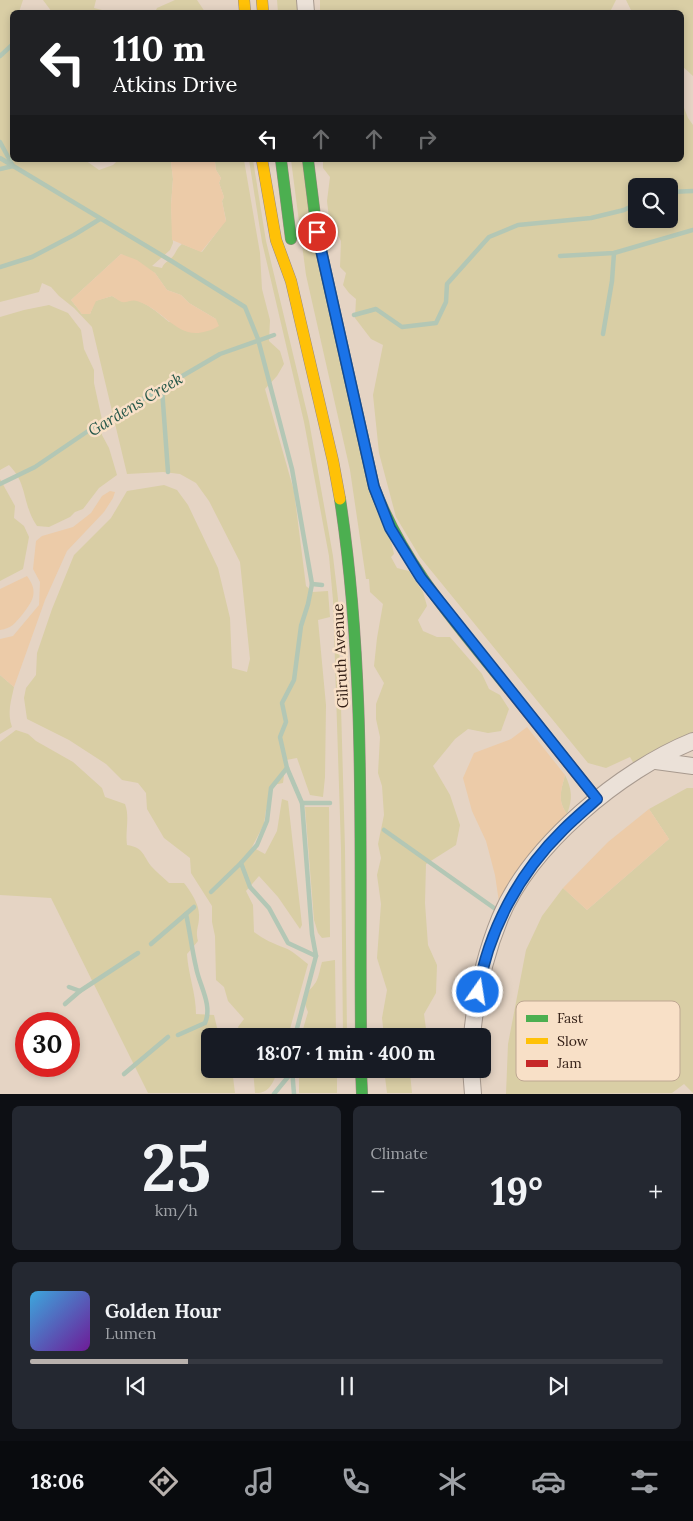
<!DOCTYPE html>
<html lang="en">
<head>
<meta charset="utf-8">
<style>
  :root { --surface:#171b24; --page:#242831; --text:#f1f3f6; --muted:#9ea1a6; --line:#363941; --accent:#b8b1ad }
  body { margin:0; font-family:Lora,serif; background:var(--page); color:var(--text); height:100vh; display:flex; flex-direction:column; font-size:19px; white-space:nowrap }
  * { box-sizing:border-box; margin:0 }
  p { font-size:16px; color:var(--muted) }
  .icon { flex:none; width:28px; height:28px; fill:none; stroke:currentColor; stroke-width:2; stroke-linecap:round; stroke-linejoin:round }
  .map { position:relative; height:1094px; overflow:hidden }
  .side { display:flex; flex-direction:column; gap:12px; padding:12px; background:#0d0f14; flex:1 }
  .side>* { flex:none }
  .top-card { position:absolute; left:10px; top:10px; width:674px; height:152px; border-radius:8px; box-shadow:0 2px 8px #0003; background:#202124; color:#fff; overflow:hidden }
  .tools { position:absolute; left:628px; top:178px; display:grid; gap:10px }
  .tools a { display:grid; place-items:center; width:50px; height:50px; border-radius:8px; background:var(--surface); box-shadow:0 2px 8px #0003; font-size:25px }
  .speed { position:absolute; left:15px; top:1012px; display:flex; gap:10px; font-size:25px; font-weight:700; text-align:center }
  .speed>* { display:grid; place-content:center; width:65px; height:65px; border-radius:50%; background:var(--surface); box-shadow:0 2px 8px #0003; line-height:1 }
  .speed .limit { border:8px solid #d22; background:#fff; color:#111 }
  .pin { position:absolute; display:grid; place-items:center; width:42px; height:42px; color:#fff; margin:-21px; border:2px solid #fff; border-radius:50%; box-shadow:0 1px 5px #0007 }
  .me { position:absolute; width:55px; margin:-28px; rotate:13deg; stroke-linejoin:round; filter:drop-shadow(0 0 4px #0008) }
  .turn { display:flex; align-items:center; gap:18px; height:105px; padding:0 20px; font-size:22px }
  .turn .icon { width:65px; height:65px; stroke-width:2.5 }
  .turn b { display:block; font-size:35px; line-height:42px }
  .lanes { display:flex; align-items:center; height:48px; padding:0 20px; background:#0003; justify-content:center; gap:25px; direction:ltr }
  .lanes .off { opacity:.35 }
  .big { font-size:38px; font-weight:800; line-height:1.1 }
  .side .card { flex:1; display:flex; flex-direction:column; justify-content:center; gap:8px; min-width:0; padding:0 18px; border-radius:8px; background:var(--page) }
  .side .dial { align-items:center; gap:0 }
  .dial b { font-size:65px; line-height:1 }
  .song { display:flex; align-items:center; gap:15px }
  .cover { width:60px; height:60px; border-radius:8px; background:linear-gradient(135deg,hsl(200 70% 55%),hsl(280 70% 35%)) }
  .played { height:5px; border-radius:2px; background:linear-gradient(90deg,var(--accent) 25%,var(--line) 25%) }
  .keys { display:flex; justify-content:space-around; direction:ltr }
  .heat { display:flex; justify-content:space-between; align-items:center; font-size:28px; direction:ltr }
  .side .tiles { flex:1; display:grid; gap:12px; grid-template-columns:1fr 1fr }
  .card:last-child { grid-column:span 2 }
  .trip { position:absolute; left:201px; top:1028px; width:290px; height:50px; border-radius:8px; background:var(--surface); box-shadow:0 2px 8px #0003; font-weight:800; line-height:50px; text-align:center }
  .menu { display:flex; height:80px; justify-content:space-around; align-items:center; background:#090b0e; color:var(--muted) }
  .menu .icon { width:35px; height:35px }
  .menu .active { color:var(--accent) }
  .menu b { font-size:22px; color:var(--text) }
  .map>svg:first-child { display:block }
</style>
</head>
<body>
<div class="map">
<svg width="693" height="1094" viewBox="0 0 693 1094">
  <rect width="100%" height="100%" fill="#e5d4c4"/>
  <g fill="#d9cea5" fill-rule="evenodd">
    <path d="M0,0H23L19,12H12V160H85L99,170L113,165L118,160H165L171,162L173,179L171,205L173,243L170,250L152,266L162,268C164,262 170,261 174,255C177,250 177,248 182,244L202,252L226,220L222,201L224,197L219,183L221,178L216,170L215,162L216,160H244L260,253L262,289L270,320L269,341L280,351L284,364L277,376L265,389L294,491L306,586L313,592L328,591L330,617L318,620L326,705L325,777L323,797L310,795L297,758L286,760L283,783L273,785L266,810L264,824L252,847L265,854L277,831L282,799L288,801L302,925L300,929L278,897L259,876L246,891L253,905L254,932C265,940 272,943 285,948C293,951 301,959 308,964L288,1036H242L238,1027L244,1019L228,1001L224,987L216,980L215,936L212,922V906L191,873L190,858L164,838L147,809L146,793L138,783L122,780L106,764L69,740L27,719L24,698L26,688L36,675L37,653L52,609L74,555L111,518L127,491L164,485L177,490L188,505L218,568L230,618L232,668L247,672L250,659L240,562L209,501L196,483L180,474L163,472L127,474L92,327L74,308L59,296L51,287L42,283L39,292L0,302ZM121,254L155,273L167,290L181,295L189,303L216,319L169,322C161,315 146,302 135,300C122,299 126,305 112,296L95,301L90,314H82L71,300Z"/>
    <polygon points="43,0 96,0 94,8 110,12 52,12"/>
    <polygon points="175,0 197,0 205,12 155,12 157,8"/>
    <polygon points="277,0 300,0 300,12 278,12"/>
    <polygon points="320,0 616,0 610,12 320,12"/>
    <polygon points="626,0 693,0 693,76 681,65 681,12 632,12"/>
    <path d="M681,100L688,118L693,125V735L634,764L630,757L606,768L588,763L420,557L396,517L379,453L373,395L383,345L371,339L355,318L356,299L349,293L343,285L346,273L340,267L341,241L329,218L327,201L330,177L323,168V160H681ZM636,186H669V219H636Z"/>
    <polygon points="249,160 253,160 266,241 309,421 333,556 338,599 345,849 347,1036 343,1036 341,848 333,600 329,556 304,422 262,242"/>
    <polygon points="291,160 302,160 394,554 391,557 397,568 409,571 423,592 427,606 418,620 423,631 437,637 450,637 482,674 489,689 500,695 509,709 501,731 488,733 468,729 455,739 433,766 450,795 460,825 456,845 426,864 425,903 428,945 437,965 436,993 424,1014 426,1029 424,1036 384,1036 382,1018 387,990 377,958 381,904 377,875 381,858 378,844 384,815 382,786 378,773 380,737 376,719 376,704 384,683 374,666 377,638 383,604 370,592 369,579 366,579 350,470 306,275"/>
    <path d="M49,305L68,313L81,330L84,349L94,370V383L102,420V435L109,448L117,475L99,488L83,509L75,512L70,517L49,527L37,526C22,504 28,484 9,465L0,470V317L24,310Z"/>
    <polygon points="0,479 15,506 14,518 24,526 29,537 23,569 0,581"/>
    <path d="M0,675L14,687C11,701 7,713 12,727L0,734Z"/>
    <path d="M16,730L28,734L36,741L73,762L102,788L105,797L125,804C130,817 125,831 127,845C144,848 142,854 151,866C156,872 163,877 169,883H184C191,892 200,905 199,917C199,927 195,930 198,941L187,954C188,974 196,993 196,1014L214,1015L219,1036H210V1069H232L235,1093H148L51,898L0,895V742Z"/>
    <path d="M565,775C572,789 573,799 567,814C557,800 561,791 565,775Z"/>
    <polygon points="687,788 693,788 693,1093 684,1084 672,1093 506,1094 508,1044 526,950 542,916 563,888 587,910 669,839 649,809"/>
    <polygon points="305,807 329,807 330,937 322,938 318,933 314,920"/>
    <path d="M335,960L336,1036H301L308,1012C300,994 308,994 316,982C319,977 320,968 322,962Z"/>
    <path d="M253,1069H278C274,1081 270,1094 255,1093Z"/>
    <rect x="299" y="1069" width="38" height="24"/>
    <polygon points="384,1069 411,1069 410,1073 412,1093 387,1093"/>
  </g>
  <g fill="#eccba8">
    <polygon points="173,160 216,160 215,162 216,170 221,178 219,183 224,197 222,201 226,221 201,252 172,240 171,205 173,179 171,162"/>
    <path d="M121,254L137,260L155,273L167,290L181,295L189,303L216,319L219,326C179,348 170,312 137,301C132,299 127,303 122,302C119,301 114,297 112,296L96,301L90,314H82L71,300Z"/>
    <polygon points="110,491 115,492 113,498 104,512 67,551 45,600 14,687 0,675 0,639 13,636 39,605 40,582 33,569 36,541 42,536 73,527 91,513 102,496"/>
    <path d="M27,576C39,592 33,601 22,615C14,624 12,628 0,630V589Z"/>
    <path d="M527,727L565,775C561,791 557,800 567,814L524,864L499,902L495,875L486,841L472,811L463,778L474,753L511,739Z"/>
    <polygon points="649,809 669,839 587,910 563,888 608,842"/>
  </g>
  <g fill="none" stroke-linecap="round" stroke-linejoin="round">
    <g stroke="#b3c7b5" stroke-width="4.5">
      <polyline points="0,56 12,45"/>
      <polyline points="0,142 13,166 0,169"/>
      <polyline points="0,158 173,262 245,307 258,339 292,469 312,584 322,585"/>
      <polyline points="669,192 693,191"/>
      <polyline points="560,256 614,253 693,230"/>
      <polyline points="0,267 32,257 74,235 100,219"/>
      <polyline points="354,315 376,309 402,327 436,323 446,302 447,284 489,237 518,225 591,218 624,210 636,204"/>
      <polyline points="603,334 612,281 614,253"/>
      <polyline points="162,389 168,472"/>
      <polyline points="0,484 35,467 88,431 220,354 274,335"/>
      <polyline points="287,768 271,788 267,821 257,845 241,863 250,887 269,908 288,943 316,956"/>
      <polyline points="302,803 330,803"/>
      <polyline points="384,830 494,908"/>
      <polyline points="211,892 241,863"/>
      <polyline points="151,944 194,907"/>
      <polyline points="69,987 80,991"/>
      <polyline points="65,1004 80,991 138,953"/>
      <path d="M178,1035L205,1023C213,1005 199,985 196,967C192,950 190,932 186,914"/>
      <polyline points="295,1036 316,956 312,934 302,803 287,768 280,737 286,722 282,703 294,680 301,626 308,604 312,584"/>
      <polyline points="292,1069 294,1094"/>
      <polyline points="124,1074 168,1037"/>
      <polyline points="274,1094 292,1072"/>
    </g>
    <g stroke="#a89a8f" stroke-width="18">
      <g id="street">
        <polyline points="305,0 306,12"/>
        <polyline points="656,761 693,766"/>
        <path d="M472,1036C476,994 484,957 500,918C530,845 621,770 693,741"/>
        <polyline points="471,1069 473,1094"/>
      </g>
    </g>
    <g stroke="#98897f" stroke-width="12">
      <g id="fast">
        <polyline points="281,160 291,239"/>
        <path d="M308,160L317,232L374,487C404,566 457,624 509,689"/>
        <path d="M340,499C367,676 359,857 361,1036"/>
        <polyline points="361,1069 362,1094"/>
      </g>
    </g>
    <g stroke="#98897f" stroke-width="12">
      <g id="slow">
        <polyline points="244,0 245,12"/>
        <polyline points="262,0 263,12"/>
        <polyline points="262,160 276,240 291,281 333,461 340,499"/>
      </g>
    </g>
    <g stroke="#98897f" stroke-width="12">
      <polyline id="jam" points="509,689 597,799"/>
    </g>
    <use href="#street" stroke="#ebe1d8" stroke-width="16"/>
    <use href="#fast" stroke="#4caf50" stroke-width="11"/>
    <use href="#slow" stroke="#ffc107" stroke-width="11"/>
    <use href="#jam" stroke="#c62828" stroke-width="11"/>
  </g>
  <g fill="none" stroke-linecap="round" stroke-linejoin="round">
    <g stroke="#114b97" stroke-width="12">
      <path id="route" d="M317,232L374,487L390,528L421,578L597,799C586,809 574,819 563,830C519,873 488,931 478,992"/>
    </g>
    <use href="#route" stroke="#1a73e8" stroke-width="9"/>
  </g>
  <g text-anchor="middle" dominant-baseline="central" stroke-width="5" stroke-linejoin="round" paint-order="stroke">
    <g font-size="15" fill="#352118" stroke="#f8e0c7">
      <text transform="translate(340 656) rotate(-93)">Gilruth Avenue</text>
    </g>
    <g font-size="16" font-style="italic" fill="#26574a" stroke="#f8e0c7">
      <text transform="translate(135 404) rotate(-31)">Gardens Creek</text>
    </g>
  </g>
  <rect x="516" y="1001" width="164" height="80" rx="8" fill="#f8e0c7" stroke="#bea792" stroke-width="1"/>
  <rect x="526" y="1015" width="22" height="7" fill="#4caf50"/>
  <rect x="526" y="1038" width="22" height="6" fill="#ffc107"/>
  <rect x="526" y="1060" width="22" height="7" fill="#c62828"/>
  <g font-size="14" fill="#352118">
    <text x="557" y="1023">Fast</text>
    <text x="557" y="1046">Slow</text>
    <text x="557" y="1068">Jam</text>
  </g>
</svg>
<div class="tools">
<a><svg class="icon" aria-label="search" viewBox="0 0 24 24"><circle cx="10" cy="10" r="6"/><path d="M15 15l6 6"/></svg></a>
</div>
<div class="speed"><div class="limit">30</div></div>
<div class="pin" style="left:317px;top:232px;background:#d93025"><svg class="icon" aria-label="arrive" viewBox="0 0 24 24"><path d="M6 21V4h12l-3 4 3 4H6"/></svg></div>
<svg class="me" style="left:478px;top:992px" viewBox="-20 -20 40 40"><circle r="17" fill="#1a73e8" stroke="#fff" stroke-width="3"/><path d="M0-11L8 9 0 5-8 9z" fill="#fff"/></svg>
<div class="trip">18:07 · 1 min · 400 m</div>
<div class="top-card">
<div class="turn"><svg class="icon" aria-label="left" viewBox="0 0 24 24"><path d="M17 20v-9H6M10 6l-5 5 5 5"/></svg><div><b>110 m</b>Atkins Drive</div></div>
<div class="lanes"><svg class="icon" aria-label="left" viewBox="0 0 24 24"><path d="M17 20v-9H6M10 6l-5 5 5 5"/></svg><svg class="icon off" aria-label="ahead" viewBox="0 0 24 24"><path d="M12 20V5M6 11l6-6 6 6"/></svg><svg class="icon off" aria-label="ahead" viewBox="0 0 24 24"><path d="M12 20V5M6 11l6-6 6 6"/></svg><svg class="icon off" aria-label="right" viewBox="0 0 24 24"><path d="M7 20v-9h11M14 6l5 5-5 5"/></svg></div>
</div>
</div>
<section class="side">
<div class="tiles">
<div class="card dial"><b>25</b><p>km/h</p></div>
<div class="card"><p>Climate</p>
<div class="heat"><a>−</a><b class="big">19°</b><a>+</a></div>
</div>
<div class="card">
<div class="song"><i class="cover"></i><div><b>Golden Hour</b><p>Lumen</p></div></div>
<div class="played"></div>
<div class="keys"><svg class="icon" aria-label="previous" viewBox="0 0 24 24"><path d="M18 5L8 12l10 7zM5 5v14"/></svg><svg class="icon" aria-label="pause" viewBox="0 0 24 24"><path d="M8 5v14M16 5v14"/></svg><svg class="icon" aria-label="next" viewBox="0 0 24 24"><path d="M6 5l10 7-10 7zM19 5v14"/></svg></div>
</div>
</div>
</section>
<nav class="menu">
<b>18:06</b>
<svg class="icon active" aria-label="directions" viewBox="0 0 24 24"><path d="M12 3l9 9-9 9-9-9zM9 14v-3h6M13 9l2 2-2 2"/></svg>
<svg class="icon" aria-label="music" viewBox="0 0 24 24"><path d="M9 18V5l10-2v13"/><circle cx="6" cy="18" r="3"/><circle cx="16" cy="16" r="3"/></svg>
<svg class="icon" aria-label="phone" viewBox="0 0 24 24"><path d="M5 4h4l2 5-3 2q2 4 5 5l2-3 5 2v4C11 20 4 13 5 4z"/></svg>
<svg class="icon" aria-label="climate" viewBox="0 0 24 24"><path d="M12 3v18M4 7l16 10M4 17L20 7"/></svg>
<svg class="icon" aria-label="car" viewBox="0 0 24 24"><path d="M5 17H2v-5l4-1 3-4h7l3 4 3 1v5h-3M9 17h6M6 11h13"/><circle cx="7" cy="17" r="2"/><circle cx="17" cy="17" r="2"/></svg>
<svg class="icon" aria-label="filters" viewBox="0 0 24 24"><path d="M4 7h16M4 17h16"/><circle cx="9" cy="7" r="2"/><circle cx="15" cy="17" r="2"/></svg>
</nav>
</body>
</html>
